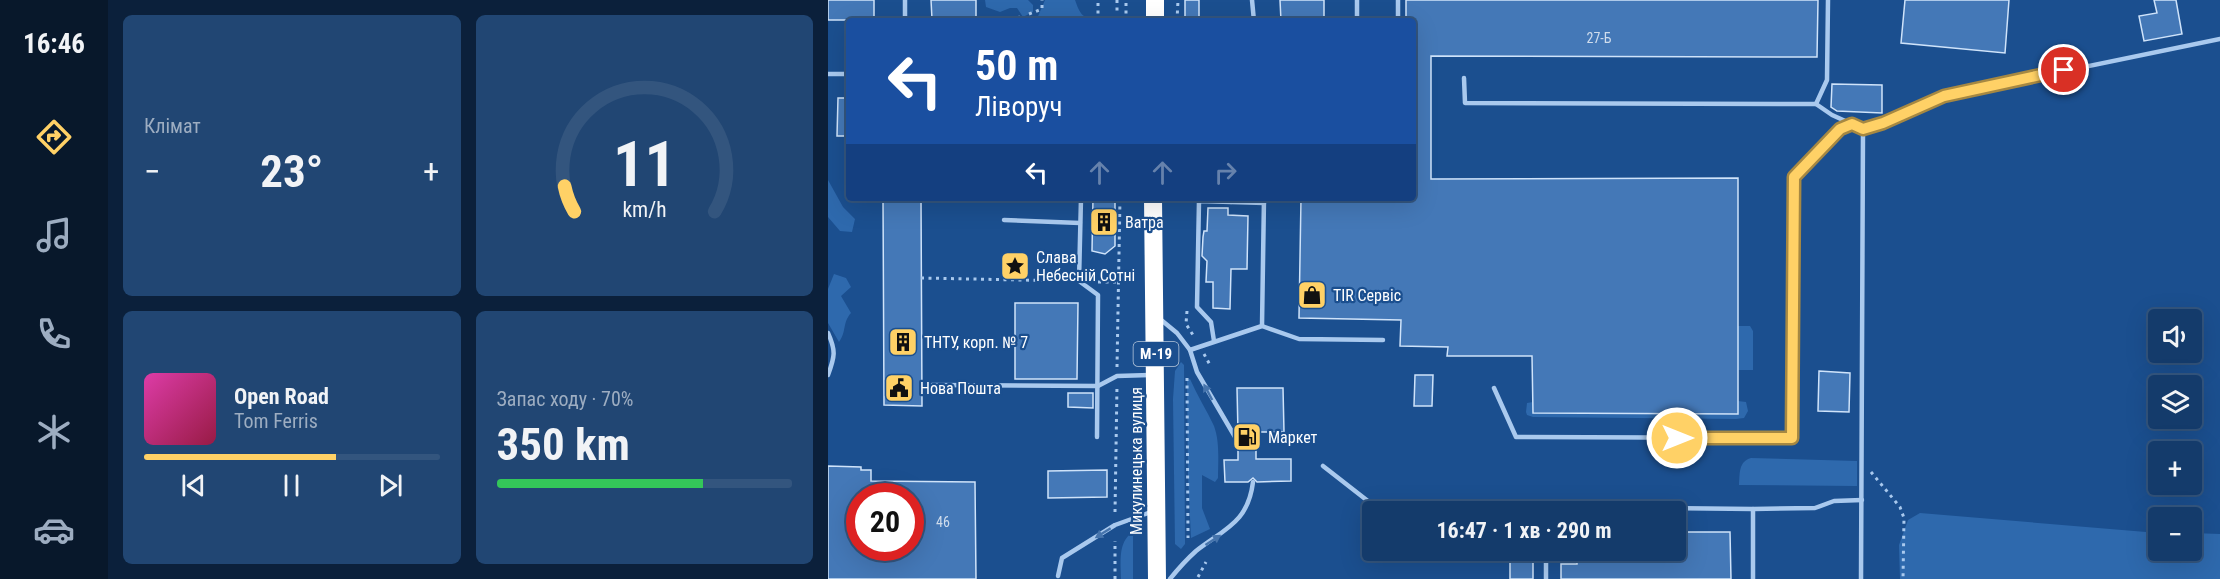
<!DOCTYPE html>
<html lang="uk">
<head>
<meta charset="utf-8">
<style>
  :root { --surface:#143b6b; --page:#214673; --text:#f1f3f6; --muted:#9dadc1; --line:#33557e; --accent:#ffd166 }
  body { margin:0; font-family:"Roboto Condensed",sans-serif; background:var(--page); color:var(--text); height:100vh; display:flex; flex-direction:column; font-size:22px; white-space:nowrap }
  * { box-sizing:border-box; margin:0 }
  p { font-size:20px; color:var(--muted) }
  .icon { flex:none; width:33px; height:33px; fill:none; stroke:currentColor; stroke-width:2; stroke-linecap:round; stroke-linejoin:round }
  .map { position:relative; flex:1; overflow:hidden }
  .panel { display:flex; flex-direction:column; gap:15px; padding:15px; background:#0b203b; width:720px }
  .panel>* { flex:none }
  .top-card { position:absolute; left:18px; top:18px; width:570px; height:183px; border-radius:6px; box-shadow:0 6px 24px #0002,0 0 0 2px var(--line); background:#1a4fa0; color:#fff; overflow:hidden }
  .buttons { position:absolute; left:1320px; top:309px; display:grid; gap:12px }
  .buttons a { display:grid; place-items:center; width:54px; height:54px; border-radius:6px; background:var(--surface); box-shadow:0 6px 24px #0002,0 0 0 2px var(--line); font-size:30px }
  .speed { position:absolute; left:18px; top:483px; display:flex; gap:12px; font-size:30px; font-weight:700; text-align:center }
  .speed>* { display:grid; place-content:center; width:78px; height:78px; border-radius:50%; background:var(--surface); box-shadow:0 6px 24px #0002,0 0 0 2px var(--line); line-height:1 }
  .speed .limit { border:9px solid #d22; background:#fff; color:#111 }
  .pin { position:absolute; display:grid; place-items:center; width:51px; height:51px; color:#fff; margin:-26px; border:3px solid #fff; border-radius:50%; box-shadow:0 2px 6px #0007 }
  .me { position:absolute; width:66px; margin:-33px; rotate:90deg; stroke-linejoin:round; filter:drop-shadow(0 0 4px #0008) }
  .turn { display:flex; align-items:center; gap:21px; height:126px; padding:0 30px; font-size:27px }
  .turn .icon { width:78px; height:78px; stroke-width:2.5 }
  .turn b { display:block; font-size:42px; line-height:51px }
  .lanes { display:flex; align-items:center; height:57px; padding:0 30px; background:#0003; justify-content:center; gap:30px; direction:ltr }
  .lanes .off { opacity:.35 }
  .big { font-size:45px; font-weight:700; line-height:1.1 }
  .panel .tile { flex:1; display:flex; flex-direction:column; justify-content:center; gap:9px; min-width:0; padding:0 21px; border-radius:9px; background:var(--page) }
  .panel .dial { align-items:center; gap:0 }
  .dial svg { height:156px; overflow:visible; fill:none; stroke:var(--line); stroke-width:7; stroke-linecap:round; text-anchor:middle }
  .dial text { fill:var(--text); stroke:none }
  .song { display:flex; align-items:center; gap:18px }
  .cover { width:72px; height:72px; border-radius:9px; background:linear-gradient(135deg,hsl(320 70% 55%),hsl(340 70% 35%)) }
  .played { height:6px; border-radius:3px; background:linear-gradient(90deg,var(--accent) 65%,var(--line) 65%) }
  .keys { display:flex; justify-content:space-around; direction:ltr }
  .heat { display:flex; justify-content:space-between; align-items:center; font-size:33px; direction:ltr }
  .charge { height:9px; border-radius:4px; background:linear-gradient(90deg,#34c759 70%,var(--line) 0) }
  .panel .tiles { flex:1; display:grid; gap:15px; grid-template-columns:repeat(2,1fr) }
  .trip { position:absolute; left:534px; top:501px; width:324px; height:60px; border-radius:6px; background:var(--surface); box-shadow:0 6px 24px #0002,0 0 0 2px var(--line); font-weight:700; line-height:60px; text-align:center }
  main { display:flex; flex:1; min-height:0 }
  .menu { display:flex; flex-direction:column; width:108px; justify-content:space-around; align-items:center; background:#08182b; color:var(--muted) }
  .menu .icon { width:42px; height:42px }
  .menu .on { color:var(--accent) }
  .menu b { font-size:27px; color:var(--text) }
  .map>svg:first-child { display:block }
</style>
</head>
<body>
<main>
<nav class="menu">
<b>16:46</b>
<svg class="icon on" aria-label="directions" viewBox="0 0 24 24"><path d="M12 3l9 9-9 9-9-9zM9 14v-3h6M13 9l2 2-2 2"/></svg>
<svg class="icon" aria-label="music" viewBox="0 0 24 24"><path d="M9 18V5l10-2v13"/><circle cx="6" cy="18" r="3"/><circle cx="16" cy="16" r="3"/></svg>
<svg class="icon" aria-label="phone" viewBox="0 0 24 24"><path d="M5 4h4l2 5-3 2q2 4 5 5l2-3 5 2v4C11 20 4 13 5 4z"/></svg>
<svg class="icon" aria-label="climate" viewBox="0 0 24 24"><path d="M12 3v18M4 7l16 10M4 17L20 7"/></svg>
<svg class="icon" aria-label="car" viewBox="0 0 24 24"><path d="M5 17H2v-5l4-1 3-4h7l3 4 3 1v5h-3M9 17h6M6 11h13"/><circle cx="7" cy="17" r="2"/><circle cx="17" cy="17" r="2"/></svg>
</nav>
<section class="panel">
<div class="tiles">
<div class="tile"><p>Клімат</p>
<div class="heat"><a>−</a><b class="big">23°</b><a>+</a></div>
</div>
<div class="tile dial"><svg viewBox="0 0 100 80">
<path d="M14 69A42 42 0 1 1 86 69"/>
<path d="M14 69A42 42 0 0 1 9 56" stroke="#ffd166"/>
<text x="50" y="56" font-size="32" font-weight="700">11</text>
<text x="50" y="72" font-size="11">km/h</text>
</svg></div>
<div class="tile">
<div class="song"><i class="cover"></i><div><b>Open Road</b><p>Tom Ferris</p></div></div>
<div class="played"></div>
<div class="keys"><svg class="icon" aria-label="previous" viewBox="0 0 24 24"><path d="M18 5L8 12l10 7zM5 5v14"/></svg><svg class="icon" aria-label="pause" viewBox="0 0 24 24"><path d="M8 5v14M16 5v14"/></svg><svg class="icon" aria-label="next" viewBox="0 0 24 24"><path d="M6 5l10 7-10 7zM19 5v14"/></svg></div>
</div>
<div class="tile"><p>Запас ходу · 70%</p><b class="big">350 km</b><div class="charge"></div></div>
</div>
</section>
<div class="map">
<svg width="1392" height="579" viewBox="0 0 1392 579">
  <rect width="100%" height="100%" fill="#1b4f8f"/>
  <g fill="#2e69ad">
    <polygon points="157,0 200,0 205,5 205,12 195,17 189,8 182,8 172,12 158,7"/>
    <path d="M217,0H247C252,14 254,18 270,21H208Z"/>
    <polygon points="0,180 15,207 27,219 24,232 12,231 0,217"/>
    <path d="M6,274L18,278L23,287L13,296L23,313C14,323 19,331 11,342L0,323V289Z"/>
    <polygon points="910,326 922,326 925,331 925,370 910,370"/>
    <polygon points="353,362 356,365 357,544 353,549 347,544 345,399 347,371"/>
    <path d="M362,379C369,395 379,411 386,426C392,442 390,462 390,478L387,482L374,475V508L382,529L363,538L360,475L359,380Z"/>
    <polygon points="910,401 918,402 920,411 916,418 908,419 705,417 699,415 698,412 699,403 705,402 706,413 909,414"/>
    <path d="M923,458L1029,461V486L911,485C912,474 910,462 923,458Z"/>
    <polygon points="1092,513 1330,533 1330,550 1364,550 1364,533 1392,534 1392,579 1072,579 1071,545 1080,520"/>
    <path d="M301,535L305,536V579H293C293,564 290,546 301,535Z"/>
  </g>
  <g fill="#4478b7" stroke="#cfe3fa" stroke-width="1.5" fill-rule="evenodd">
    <rect x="0" y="0" width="46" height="20"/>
    <polygon points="103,0 148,0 148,19 104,19"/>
    <rect x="357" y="0" width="14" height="17"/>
    <polygon points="452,0 496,0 496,21 453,21"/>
    <polygon points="578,0 990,0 989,57 603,56 603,179 910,178 910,414 705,413 704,356 619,356 620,347 572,346 573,320 471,318 473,198 585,198 585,21 578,21"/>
    <polygon points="1077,0 1181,0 1177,53 1073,43"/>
    <polygon points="1326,0 1348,0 1354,34 1316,41 1311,16 1329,13"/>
    <polygon points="1004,84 1054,85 1054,113 1009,111 1003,107"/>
    <polygon points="10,98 21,98 21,136 9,136"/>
    <polygon points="55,198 93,198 94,406 56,405"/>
    <polygon points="265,198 287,198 287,246 277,254 264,251"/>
    <polygon points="380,208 400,208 400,215 420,216 419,269 403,269 402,309 385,308 385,282 378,282 379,261 374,256 375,237 376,231 379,231"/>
    <polygon points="187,303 250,303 249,379 187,379"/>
    <polygon points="991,371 1022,373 1021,412 990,411"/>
    <polygon points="587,375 605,375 604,406 586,406"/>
    <polygon points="409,388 455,388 456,432 428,432 428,459 463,459 463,481 429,482 425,478 420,482 397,482 396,460 410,460 410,446 414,443 410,433"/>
    <polygon points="240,393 265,393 265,408 240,407"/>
    <path d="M0,466L33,467V470H43V481L147,482L148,579H0ZM32,496H82V548H32Z"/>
    <polygon points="279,470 279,497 220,498 220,471"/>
    <polygon points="848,532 902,532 903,579 733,579 733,564 749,564 749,550 848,550"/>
    <rect x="682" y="560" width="23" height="19"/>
  </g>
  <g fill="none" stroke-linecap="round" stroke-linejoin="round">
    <g stroke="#a9c9ee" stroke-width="3" stroke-dasharray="3 4.5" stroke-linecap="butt">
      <polyline points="289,0 289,13"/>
      <polyline points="201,14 214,9 214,0"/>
      <polyline points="270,21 270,0"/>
      <polyline points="298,21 298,0"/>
      <polyline points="349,21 350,0"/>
      <polyline points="93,278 243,281"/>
      <polyline points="270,282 289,282"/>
      <polyline points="359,311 358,324 365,335"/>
      <polyline points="376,354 382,365"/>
      <polyline points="289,367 292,198"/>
      <polyline points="359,378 360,538"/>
      <polyline points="1043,472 1072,507 1076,518 1075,579"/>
      <polyline points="287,512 289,385"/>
      <polyline points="370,577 378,562"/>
      <polyline points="287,579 287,541"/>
    </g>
    <g stroke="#a9c9ee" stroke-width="4.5">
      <polyline points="424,0 426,21"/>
      <polyline points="570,0 570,21"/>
      <polyline points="77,21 77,0"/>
      <polyline points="190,21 191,18"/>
      <polyline points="529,21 529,0"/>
      <polyline points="0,74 21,74"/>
      <polyline points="636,78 637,103 988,104 1004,115 1035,129 1055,123 1116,96 1392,39"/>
      <polyline points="988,104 999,80 1000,0"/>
      <polyline points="253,198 251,281 270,295 269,437"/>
      <polyline points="402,198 403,202 436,203"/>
      <polyline points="176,220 252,223"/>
      <polyline points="332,319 349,333 362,350 369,372 410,442"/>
      <polyline points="434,326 436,198"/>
      <path d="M0,333C8,351 7,356 0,375"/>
      <polyline points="386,341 383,322 369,307 371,201 403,202"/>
      <polyline points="362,350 434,326 471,339 555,340"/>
      <polyline points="104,385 270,386 289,376 322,375"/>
      <polyline points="666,388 688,437 965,438 966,177 1012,129 1024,124"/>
      <polyline points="495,466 545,505 925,509 987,508 1006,501 1034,500"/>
      <polyline points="925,509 925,579"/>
      <polyline points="718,550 718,579"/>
      <polyline points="230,576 234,558 287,525 323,512"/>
      <path d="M342,579C350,569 358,560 368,551C396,529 420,523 425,482"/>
      <polyline points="1033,579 1035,129"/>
    </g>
    <g stroke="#fff" stroke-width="18">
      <polyline points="327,21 327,0"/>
      <polyline points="325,198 329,579"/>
    </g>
  </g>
  <defs><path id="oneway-solid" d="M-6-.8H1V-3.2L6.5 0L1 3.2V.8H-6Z" transform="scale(1.5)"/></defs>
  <g fill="#4674ac">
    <use href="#oneway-solid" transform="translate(380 392) rotate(-118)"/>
    <use href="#oneway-solid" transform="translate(275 533) rotate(148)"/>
    <use href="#oneway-solid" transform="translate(385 540) rotate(-33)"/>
  </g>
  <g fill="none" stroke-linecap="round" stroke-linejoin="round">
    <g stroke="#a68842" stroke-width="15">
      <polyline id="route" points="849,438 964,438 966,177 1012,129 1024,124 1035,129 1055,123 1116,96 1236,70"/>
    </g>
    <use href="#route" stroke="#ffd166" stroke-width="10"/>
  </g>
  <defs>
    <g id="building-square" transform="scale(1.5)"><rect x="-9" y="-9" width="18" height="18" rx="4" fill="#ffd166" stroke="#1b4f8f"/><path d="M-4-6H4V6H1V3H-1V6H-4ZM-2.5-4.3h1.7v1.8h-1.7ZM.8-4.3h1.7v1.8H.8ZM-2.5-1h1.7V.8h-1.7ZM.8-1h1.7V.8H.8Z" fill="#111"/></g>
    <g id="sight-square" transform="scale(1.5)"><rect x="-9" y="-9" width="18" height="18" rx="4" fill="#ffd166" stroke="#1b4f8f"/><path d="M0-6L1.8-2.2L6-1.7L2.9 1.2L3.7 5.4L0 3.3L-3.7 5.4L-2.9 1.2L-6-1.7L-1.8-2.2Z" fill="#111"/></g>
    <g id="shop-square" transform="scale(1.5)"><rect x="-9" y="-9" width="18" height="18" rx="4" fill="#ffd166" stroke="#1b4f8f"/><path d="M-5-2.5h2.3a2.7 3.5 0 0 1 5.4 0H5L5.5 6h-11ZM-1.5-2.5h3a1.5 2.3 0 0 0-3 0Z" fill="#111"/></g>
    <g id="civic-square" transform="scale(1.5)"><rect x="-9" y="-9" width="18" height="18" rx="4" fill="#ffd166" stroke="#1b4f8f"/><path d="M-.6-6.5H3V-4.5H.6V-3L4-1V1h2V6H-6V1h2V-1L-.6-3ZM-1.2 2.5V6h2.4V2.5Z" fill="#111"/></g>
    <g id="fuel-square" transform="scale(1.5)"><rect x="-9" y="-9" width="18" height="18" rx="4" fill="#ffd166" stroke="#1b4f8f"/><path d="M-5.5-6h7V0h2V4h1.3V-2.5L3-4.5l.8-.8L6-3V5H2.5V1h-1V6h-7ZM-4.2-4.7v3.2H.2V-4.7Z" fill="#111"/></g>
  </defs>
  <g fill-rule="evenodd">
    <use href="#building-square" x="276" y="222"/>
    <use href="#sight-square" x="187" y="266"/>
    <use href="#shop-square" x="484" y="295"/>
    <use href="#building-square" x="75" y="342"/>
    <use href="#civic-square" x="71" y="388"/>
    <use href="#fuel-square" x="419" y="437"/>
  </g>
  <g text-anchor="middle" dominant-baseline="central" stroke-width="4.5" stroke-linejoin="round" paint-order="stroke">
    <g font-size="14" fill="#d0dded">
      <text x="771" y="38">27-Б</text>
      <text x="115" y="522">46</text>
    </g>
    <rect fill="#1b4f8f" stroke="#bbcadd" stroke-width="1.5" x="305.5" y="342" width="45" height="24" rx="4.5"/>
    <g font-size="15" font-weight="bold" fill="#fff">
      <text x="328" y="354">М-19</text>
    </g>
    <g font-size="16" fill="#fff" stroke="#1b4f8f" text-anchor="start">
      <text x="297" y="222">Ватра</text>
      <text x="208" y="257">Слава<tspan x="208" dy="18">Небесній Сотні</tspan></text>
      <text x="505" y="295">TIR Сервіс</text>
      <text x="96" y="342">ТНТУ, корп. № 7</text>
      <text x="92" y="388">Нова Пошта</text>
      <text x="440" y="437">Маркет</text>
    </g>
    <g font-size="16" fill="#fff" stroke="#1b4f8f">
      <text transform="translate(308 461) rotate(-90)">Микулинецька вулиця</text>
    </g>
  </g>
</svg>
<div class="buttons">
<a><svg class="icon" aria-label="sound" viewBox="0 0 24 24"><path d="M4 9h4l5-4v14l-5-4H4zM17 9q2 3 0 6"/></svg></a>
<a><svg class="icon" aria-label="layers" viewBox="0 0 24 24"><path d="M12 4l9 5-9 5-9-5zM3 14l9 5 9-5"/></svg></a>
<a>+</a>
<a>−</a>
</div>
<div class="speed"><div class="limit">20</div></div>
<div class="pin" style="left:1236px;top:70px;background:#d93025"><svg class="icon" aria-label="arrive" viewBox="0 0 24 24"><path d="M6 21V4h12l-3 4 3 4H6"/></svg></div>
<svg class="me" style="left:849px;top:438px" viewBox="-20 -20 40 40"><circle r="17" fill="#ffd166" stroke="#fff" stroke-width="3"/><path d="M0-11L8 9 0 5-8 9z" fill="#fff"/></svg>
<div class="trip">16:47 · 1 хв · 290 m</div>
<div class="top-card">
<div class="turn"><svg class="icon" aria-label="left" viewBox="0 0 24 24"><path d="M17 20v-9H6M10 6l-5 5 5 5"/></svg><div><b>50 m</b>Ліворуч</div></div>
<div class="lanes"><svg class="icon" aria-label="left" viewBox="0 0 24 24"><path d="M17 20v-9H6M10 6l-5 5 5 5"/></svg><svg class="icon off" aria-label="ahead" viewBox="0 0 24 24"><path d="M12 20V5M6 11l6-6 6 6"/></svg><svg class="icon off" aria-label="ahead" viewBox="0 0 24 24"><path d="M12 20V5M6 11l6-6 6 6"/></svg><svg class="icon off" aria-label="right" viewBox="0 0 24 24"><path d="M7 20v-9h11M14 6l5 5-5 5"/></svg></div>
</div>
</div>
</main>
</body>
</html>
